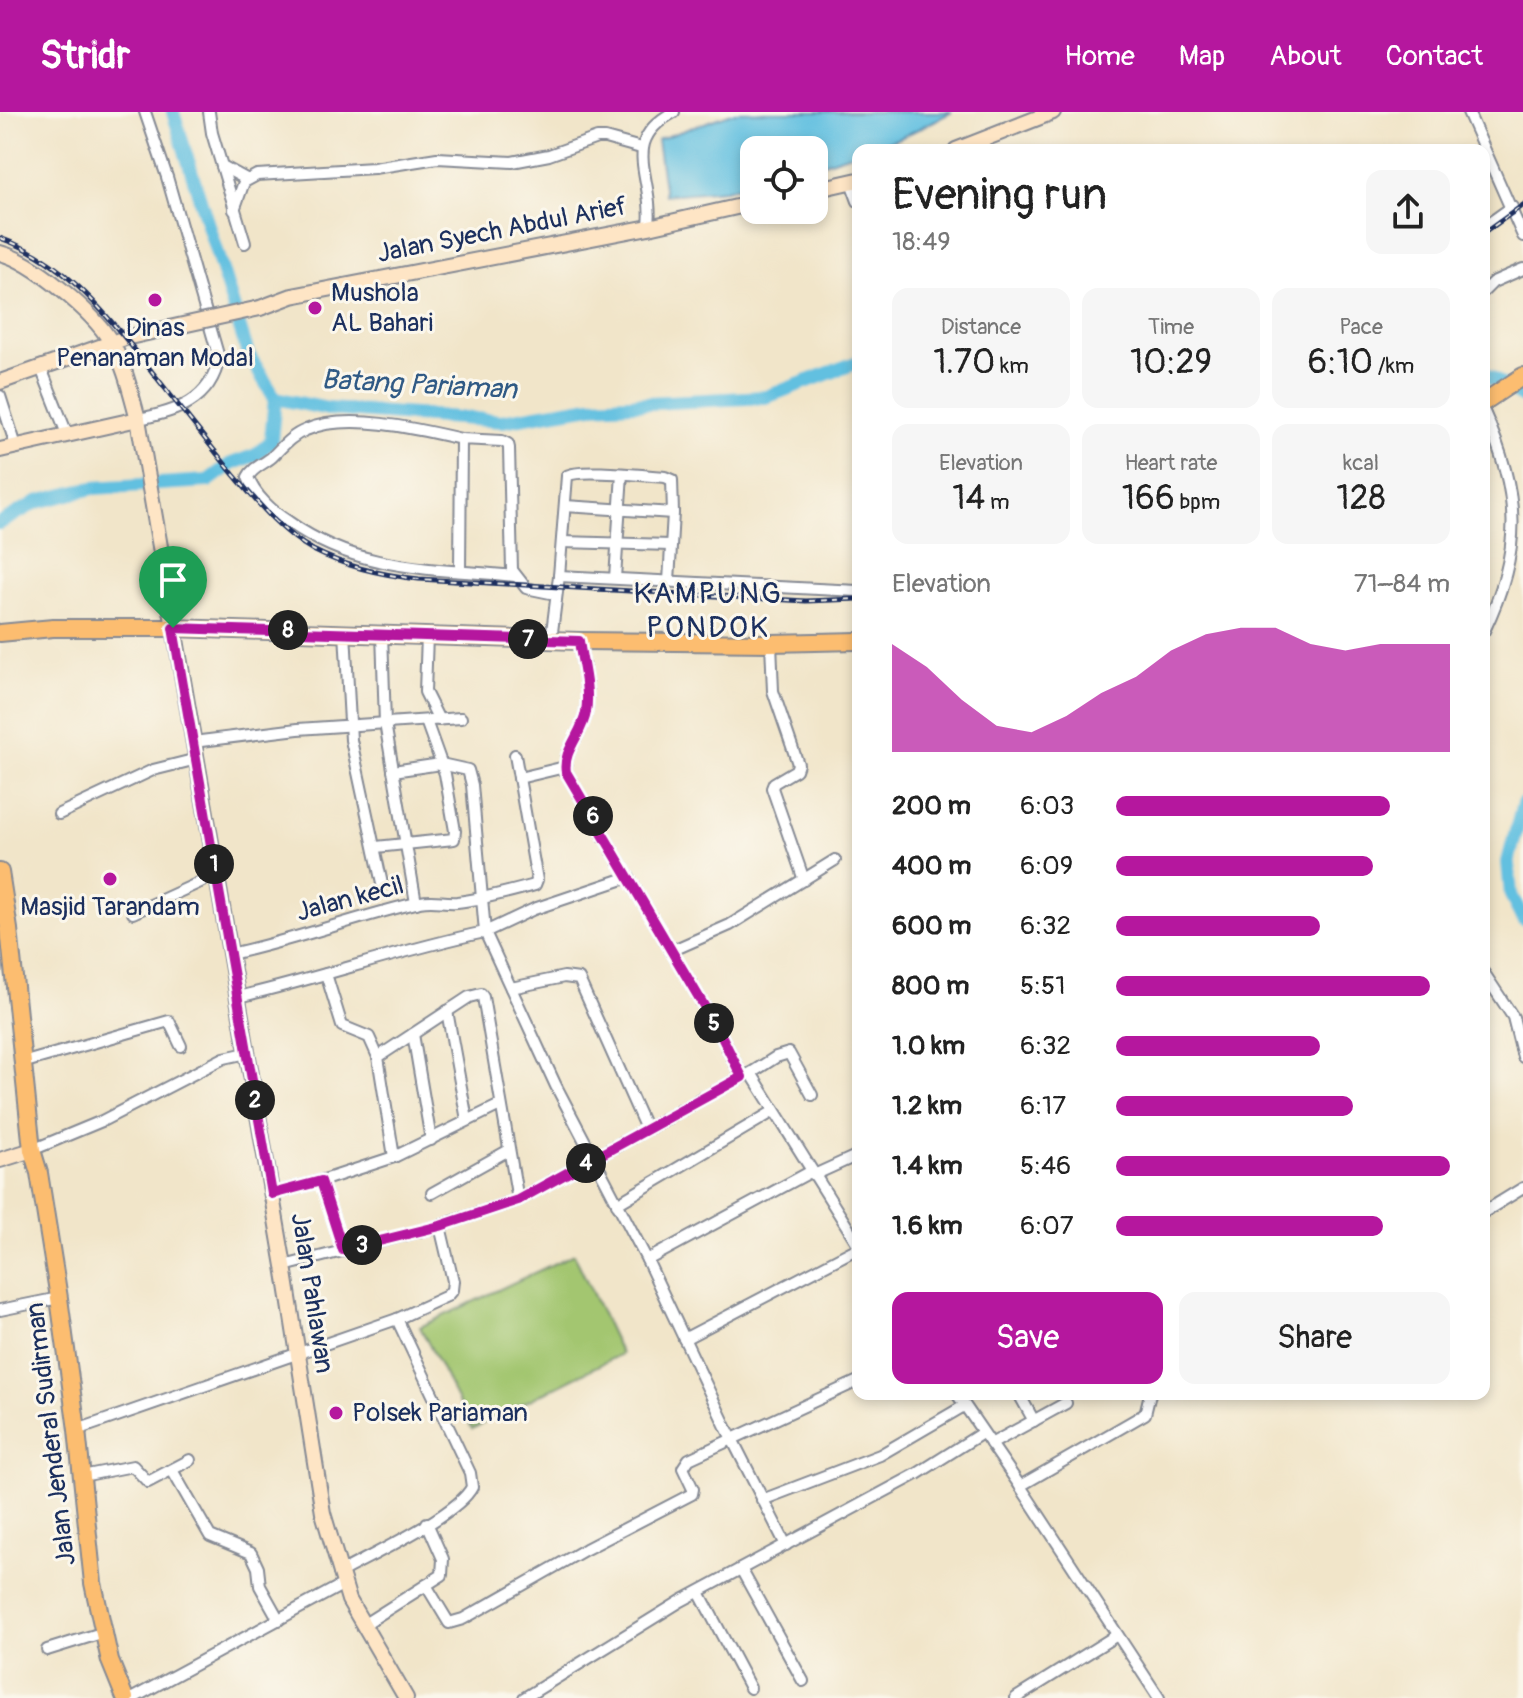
<!DOCTYPE html>
<html lang="en">
<head>
<meta charset="utf-8">
<style>
	body { margin:0; font-family:Pangolin,sans-serif; background:#f6f6f6; color:#222; height:100vh; display:flex; flex-direction:column; font-size:30px; white-space:nowrap }
	* { box-sizing:border-box; margin:0 }
	p { font-size:26px; color:#767676 }
	.icon { flex:none; width:44px; height:44px; fill:none; stroke:currentColor; stroke-width:2; stroke-linecap:round; stroke-linejoin:round }
	.map { position:relative; flex:1; overflow:hidden }
	.side { position:absolute; left:852px; top:32px; width:638px; height:1256px; display:flex; flex-direction:column; background:#fff; border-radius:16px; box-shadow:0 4px 12px #0003 }
	.side>* { flex:none }
	.fabs { position:absolute; left:740px; top:24px; display:grid; gap:16px }
	.fabs a { display:grid; place-items:center; width:88px; height:88px; border-radius:16px; background:#fff; box-shadow:0 4px 12px #0003; font-size:40px }
	.pin { position:absolute; display:grid; place-items:center; width:68px; height:68px; color:#fff; margin:-82px -34px; border-radius:50% 50% 50% 0; rotate:-45deg; box-shadow:0 0 8px #0007 }
	.pin .icon { rotate:45deg }
	.km { position:absolute; width:40px; height:40px; margin:-20px; border-radius:50%; background:#222; color:#fff; font-size:22px; line-height:40px; text-align:center }
	.round { display:grid; place-items:center; flex:none; width:84px; height:84px; border-radius:16px; background:#f6f6f6 }
	.head { display:flex; align-items:center; justify-content:space-between; height:136px; padding:0 40px }
	h1 { font-size:44px; font-weight:600; line-height:60px }
	.figures { display:grid; grid-template-columns:repeat(3,1fr); gap:12px; height:136px; padding:8px 40px }
	.figures div { display:grid; align-content:center; border-radius:16px; background:#f6f6f6; text-align:center }
	.figures b { font-size:34px; font-weight:600 }
	.figures small { font-size:22px; font-weight:400 }
	.figures p { font-size:22px }
	.chart { height:224px; padding:16px 40px }
	.chart p { display:flex; justify-content:space-between }
	.chart svg { width:100%; height:144px; margin-top:8px; fill:#b5179e; opacity:.7 }
	.cta { display:flex; gap:16px; margin-top:auto; padding:16px 40px }
	.cta a { flex:1; height:92px; border-radius:16px; background:#b5179e; color:#fff; font-size:32px; font-weight:600; line-height:92px; text-align:center }
	.cta a+a { background:#f6f6f6; color:#222 }
	ul { padding:0 40px; list-style:none; font-size:26px }
	li { display:grid; grid-template-columns:128px 96px 1fr; align-items:center; height:60px }
	li i { height:20px; border-radius:10px; background:#b5179e }
	header { display:flex; align-items:center; gap:48px; box-sizing:border-box; height:112px; padding:0 40px; background:#b5179e; color:#fff }
	header strong { font-size:38px }
	nav { display:flex; gap:44px; margin-inline-start:auto; font-size:28px }
	.map>svg:first-child { display:block }
</style>
</head>
<body>
<header>
<strong>Stridr</strong>
<nav><a>Home</a><a>Map</a><a>About</a><a>Contact</a></nav>
</header>
<div class="map">
<svg width="1523" height="1586" viewBox="0 0 1523 1586">
	<rect width="100%" height="100%" fill="#fbf7ec"/>
	<filter id="ink" filterUnits="userSpaceOnUse"><feTurbulence type="fractalNoise" baseFrequency=".0125" numOctaves="2"/><feDisplacementMap in="SourceGraphic" scale="16" xChannelSelector="R" yChannelSelector="G"/><feConvolveMatrix kernelMatrix="1 2 1 2 8 2 1 2 1" color-interpolation-filters="sRGB"/></filter>
	<filter id="wash" filterUnits="userSpaceOnUse"><feTurbulence type="fractalNoise" baseFrequency=".006" numOctaves="4" result="noise"/><feDisplacementMap in="SourceGraphic" scale="32" xChannelSelector="R" yChannelSelector="G"/><feGaussianBlur stdDeviation="1.8" result="paint"/><feColorMatrix in="noise" values="0 0 0 0 0 0 0 0 0 0 0 0 0 0 0 0 0 1.4 0 .05"/><feComposite in="paint" operator="in"/></filter>
	<g filter="url(#wash)">
		<rect width="100%" height="100%" fill="#f1e5c9"/>
		<!-- green -->
		<path fill="#a3c66f" stroke="#5f7a66" stroke-width="2" d="M 574,1142 L 621,1242 L 472,1317 L 420,1215 Z"/>
		<!-- water -->
		<path fill="#62c0e0" stroke="#3e789f" stroke-width="2" d="M 735,0 L 952,0 L 900,26 L 814,54 L 814,38 L 754,38 L 754,70 L 725,78 L 665,83 L 657,28 Z"/>
		<g fill="none" stroke-linecap="round" stroke-linejoin="round">
			<!-- river -->
			<g stroke="#62c0e0" stroke-width="14">
				<path d="M 173,0 L 248,242 L 275,286 L 328,297 L 502,309 L 591,294 L 766,285 L 858,250"/>
				<path d="M 1484,262 L 1523,285"/>
				<path d="M 0,411 L 37,390 L 93,376 L 208,369 L 231,352 L 256,343 L 271,329 L 275,286"/>
				<path d="M 1523,692 L 1508,750 L 1511,783 L 1523,807"/>
			</g>
		</g>
	</g>
	<g filter="url(#ink)">
		<g fill="none" stroke-linecap="round" stroke-linejoin="round">
			<!-- street casing -->
			<g stroke="#868a94" stroke-width="14">
				<g id="street">
					<path d="M 209,0 L 212,21 L 245,131"/>
					<path d="M 1468,0 L 1523,124"/>
					<path d="M 222,54 L 246,67"/>
					<path d="M 851,70 L 858,89"/>
					<path d="M 234,98 L 244,70 L 257,63 L 374,56 L 437,46 L 512,50 L 549,43 L 597,26 L 605,26 L 641,36"/>
					<path d="M 649,115 C 655,64 618,30 674,0"/>
					<path d="M 1484,115 L 1512,95"/>
					<path d="M 1484,179 L 1493,170 L 1523,157"/>
					<path d="M 41,256 L 67,322"/>
					<path d="M 0,284 L 16,334"/>
					<path d="M 1484,300 C 1521,381 1523,438 1484,519"/>
					<path d="M 138,307 C 176,300 211,289 219,246 L 167,65 L 145,0"/>
					<path d="M 461,327 C 418,317 347,300 306,318 C 292,323 282,335 272,345 C 264,352 253,355 248,365 C 254,383 273,400 289,410 C 359,460 433,456 515,464"/>
					<path d="M 565,394 L 673,401"/>
					<path d="M 562,430 L 671,433"/>
					<path d="M 460,459 L 461,327 L 502,329 L 508,332 L 509,336 L 512,458 L 526,476 L 555,482"/>
					<path d="M 559,464 L 567,364 C 579,356 647,364 665,365 L 672,368 L 673,401 L 669,469"/>
					<path d="M 615,466 L 622,362"/>
					<path d="M 345,520 L 351,628 L 382,772"/>
					<path d="M 382,521 L 385,611 L 416,791"/>
					<path d="M 427,523 L 425,580 L 439,608"/>
					<path d="M 551,528 L 559,464 L 858,479"/>
					<path d="M 579,529 C 582,551 590,577 586,600 C 583,621 562,639 566,660 L 720,921 L 742,965 L 751,961 L 858,1132"/>
					<path d="M 771,531 L 773,579 L 798,652 L 796,658 L 774,671 L 772,676 L 804,768"/>
					<path d="M 193,630 L 298,617 L 461,606"/>
					<path d="M 393,659 L 441,652 L 468,658 L 472,673 L 485,820 L 534,797 L 629,765"/>
					<path d="M 519,666 L 565,655"/>
					<path d="M 59,702 L 153,658 L 197,647"/>
					<path d="M 376,735 L 454,727 L 455,719 L 445,662 L 426,609"/>
					<path d="M 133,801 L 216,763"/>
					<path d="M 671,839 L 730,813 L 835,748"/>
					<path d="M 230,842 C 295,828 356,805 420,790 C 433,787 444,791 457,790 C 484,787 509,780 535,773 L 537,768 L 515,643"/>
					<path d="M 1484,861 L 1513,905 L 1523,945"/>
					<path d="M 326,862 L 342,914 L 369,925 L 378,945"/>
					<path d="M 511,876 L 564,865 L 579,867 L 646,1017"/>
					<path d="M 238,885 C 321,866 402,837 485,820 L 556,974 L 647,1148 L 727,1317 L 786,1433"/>
					<path d="M 447,899 L 467,1008"/>
					<path d="M 413,922 L 431,1028"/>
					<path d="M 22,951 L 169,909 L 181,934"/>
					<path d="M 751,961 L 776,945 L 789,941 L 812,983"/>
					<path d="M 500,993 L 394,1045 L 378,945 L 469,885 L 481,882 L 483,885 L 518,1088"/>
					<path d="M 32,1038 L 102,1009 L 224,946 L 247,941"/>
					<path d="M 814,1063 L 858,1043"/>
					<path d="M 432,1081 L 509,1038"/>
					<path d="M 272,1082 L 321,1069"/>
					<path d="M 617,1092 L 774,999"/>
					<path d="M 1484,1100 L 1523,1076"/>
					<path d="M 343,1138 L 321,1069 L 394,1045"/>
					<path d="M 647,1148 L 812,1059"/>
					<path d="M 284,1154 L 440,1114 L 518,1088 L 742,965"/>
					<path d="M 0,1198 L 59,1186"/>
					<path d="M 684,1227 L 858,1136"/>
					<path d="M 957,1282 L 1020,1374 L 1145,1302 L 1150,1282"/>
					<path d="M 1019,1282 L 1034,1309"/>
					<path d="M 77,1318 L 397,1207 L 447,1184 L 452,1178 L 453,1169 L 440,1114"/>
					<path d="M 991,1332 L 1066,1291"/>
					<path d="M 172,1358 L 210,1424 L 251,1441 L 258,1456 L 260,1474 L 279,1508"/>
					<path d="M 82,1364 L 133,1354 L 148,1370 L 190,1348"/>
					<path d="M 1020,1374 L 1159,1586"/>
					<path d="M 762,1388 L 880,1343 L 964,1294"/>
					<path d="M 741,1457 L 803,1569"/>
					<path d="M 339,1461 C 369,1444 458,1403 472,1375 L 470,1361 L 397,1207"/>
					<path d="M 426,1473 L 449,1511 L 463,1507 L 586,1437 L 692,1382 L 693,1377 L 683,1356 L 689,1347 L 858,1269"/>
					<path d="M 699,1480 L 750,1576"/>
					<path d="M 363,1513 L 442,1463 L 443,1447 L 427,1411"/>
					<path d="M 47,1538 L 95,1523"/>
					<path d="M 133,1586 L 342,1473"/>
					<path d="M 524,1586 L 681,1489 L 917,1362 L 982,1321"/>
					<path d="M 1016,1586 L 1117,1523"/>
				</g>
			</g>
			<!-- secondary casing -->
			<g stroke="#868a94" stroke-width="18">
				<g id="secondary">
					<path d="M 956,38 L 1053,0"/>
					<path d="M 814,78 L 858,68"/>
					<path d="M 0,141 C 33,149 94,201 111,230 C 125,253 131,282 138,307 L 284,1154 L 323,1401 L 349,1488 L 406,1586"/>
					<path d="M 260,196 L 292,184 L 649,115 L 754,91"/>
					<path d="M 0,270 L 125,226 L 169,216"/>
					<path d="M 0,338 L 138,307"/>
					<path d="M 0,1048 L 32,1038"/>
				</g>
			</g>
			<!-- primary casing -->
			<g stroke="#868a94" stroke-width="20">
				<g id="primary">
					<path d="M 1484,290 L 1523,264"/>
					<path d="M 0,521 L 53,516 L 173,516 L 579,529 L 771,531 L 858,529"/>
					<path d="M 0,760 L 9,817 L 32,1038 L 39,1061 L 59,1186 L 77,1318 L 93,1471 L 110,1549 L 125,1586"/>
				</g>
			</g>
			<!-- street -->
			<use href="#street" stroke="#fff" stroke-width="10"/>
			<!-- secondary -->
			<use href="#secondary" stroke="#fee5c5" stroke-width="14"/>
			<!-- primary -->
			<use href="#primary" stroke="#fcbd6f" stroke-width="16"/>
			<!-- rail casing -->
			<g stroke="#1b2f5e" stroke-width="5">
				<g id="rail">
					<path d="M 1484,121 L 1523,93"/>
					<path d="M 0,126 C 65,148 105,201 146,252 C 175,289 204,326 234,363 C 257,390 281,420 313,438 C 346,455 382,463 419,467 L 806,489 L 858,487"/>
				</g>
			</g>
			<!-- rail -->
			<use href="#rail" stroke="#fbf7ec" stroke-width="2" stroke-dasharray="6" stroke-linecap="butt"/>
			<!-- secondary-bridge casing -->
			<g stroke="#868a94" stroke-width="18" stroke-linecap="butt">
				<path id="secondary-bridge" d="M 169,216 L 260,196"/>
			</g>
			<!-- secondary-bridge -->
			<use href="#secondary-bridge" stroke="#fee5c5" stroke-width="14"/>
		</g>
	</g>
	<g fill="none" stroke-linecap="round" stroke-linejoin="round" filter="url(#ink)">
		<!-- route casing -->
		<g stroke="#fff" stroke-width="16">
			<path id="route" d="M 173,516 L 579,529 C 582,551 590,577 586,600 C 583,621 562,639 566,660 L 720,921 L 742,965 L 518,1088 L 440,1114 L 343,1138 L 321,1069 L 272,1082 Z"/>
		</g>
		<!-- route -->
		<use href="#route" stroke="#b5179e" stroke-width="10"/>
	</g>
	<!-- markers -->
	<g fill="#b5179e" stroke="#fbf7ec" stroke-width="3">
		<circle cx="155" cy="188" r="8"/>
		<circle cx="315" cy="196" r="8"/>
		<circle cx="110" cy="767" r="8"/>
		<circle cx="336" cy="1301" r="8"/>
	</g>
	<g text-anchor="middle" dominant-baseline="central" stroke-width="6" stroke-linejoin="round" paint-order="stroke">
		<!-- street labels -->
		<g font-size="26" fill="#1b2f5e" stroke="#fbf7ec">
			<text transform="translate(502 118) rotate(-11)">Jalan Syech Abdul Arief</text>
			<text transform="translate(350 787) rotate(-15)">Jalan kecil</text>
			<text transform="translate(312 1181) rotate(81)">Jalan Pahlawan</text>
			<text transform="translate(51 1322) rotate(-97)">Jalan Jenderal Sudirman</text>
		</g>
		<!-- poi labels -->
		<g font-size="26" fill="#1b2f5e" stroke="#fbf7ec" text-anchor="start">
			<text x="331" y="181">Mushola<tspan x="331" dy="30">AL Bahari</tspan></text>
			<text x="155" y="216" text-anchor="middle">Dinas<tspan x="155" dy="30">Penanaman Modal</tspan></text>
			<text x="110" y="795" text-anchor="middle">Masjid Tarandam</text>
			<text x="352" y="1301">Polsek Pariaman</text>
		</g>
		<!-- water labels -->
		<g font-size="28" font-style="italic" fill="#305a85" stroke="#fbf7ec">
			<text transform="translate(419 273) rotate(3)">Batang Pariaman</text>
		</g>
		<!-- quarter labels -->
		<g font-size="30" letter-spacing="2" fill="#1b2f5e" stroke="#fbf7ec">
			<text x="708" y="481">KAMPUNG<tspan x="708" dy="34">PONDOK</tspan></text>
		</g>
	</g>
</svg>
<div class="fabs">
<a><svg class="icon" aria-label="locate" viewBox="0 0 24 24"><circle cx="12" cy="12" r="6"/><path d="M12 2v4M12 18v4M2 12h4M18 12h4"/></svg></a>
</div>
<div class="pin" style="left:173px;top:516px;background:#1e9e55"><svg class="icon" aria-label="arrive" viewBox="0 0 24 24"><path d="M6 21V4h12l-3 4 3 4H6"/></svg></div>
<b class="km" style="left:214px;top:752px">1</b>
<b class="km" style="left:255px;top:988px">2</b>
<b class="km" style="left:362px;top:1133px">3</b>
<b class="km" style="left:586px;top:1051px">4</b>
<b class="km" style="left:714px;top:911px">5</b>
<b class="km" style="left:593px;top:704px">6</b>
<b class="km" style="left:528px;top:527px">7</b>
<b class="km" style="left:288px;top:518px">8</b>
<section class="side">
<div class="head"><div><h1>Evening run</h1><p>18:49</p></div><a class="round"><svg class="icon" aria-label="share" viewBox="0 0 24 24"><path d="M12 15V3M7 8l5-5 5 5M5 13v7h14v-7"/></svg></a></div>
<div class="figures">
<div><p>Distance</p><b>1.70<small> km</small></b></div>
<div><p>Time</p><b>10:29</b></div>
<div><p>Pace</p><b>6:10<small> /km</small></b></div>
</div>
<div class="figures">
<div><p>Elevation</p><b>14<small> m</small></b></div>
<div><p>Heart rate</p><b>166<small> bpm</small></b></div>
<div><p>kcal</p><b>128</b></div>
</div>
<div class="chart"><p><span>Elevation</span>71–84 m</p>
<svg viewBox="0 0 160 44" preserveAspectRatio="none"><path d="M0 44V11L10 18L20 28L30 36L40 38L50 33L60 26L70 21L80 13L90 8L100 6L110 6L120 11L130 13L140 11L150 11L160 11V44z"/></svg>
</div>
<ul>
<li><b>200 m</b>6:03<i style="width:82%"></i></li>
<li><b>400 m</b>6:09<i style="width:77%"></i></li>
<li><b>600 m</b>6:32<i style="width:61%"></i></li>
<li><b>800 m</b>5:51<i style="width:94%"></i></li>
<li><b>1.0 km</b>6:32<i style="width:61%"></i></li>
<li><b>1.2 km</b>6:17<i style="width:71%"></i></li>
<li><b>1.4 km</b>5:46<i style="width:100%"></i></li>
<li><b>1.6 km</b>6:07<i style="width:80%"></i></li>
</ul>
<div class="cta"><a>Save</a><a>Share</a></div>
</section>
</div>
</body>
</html>
